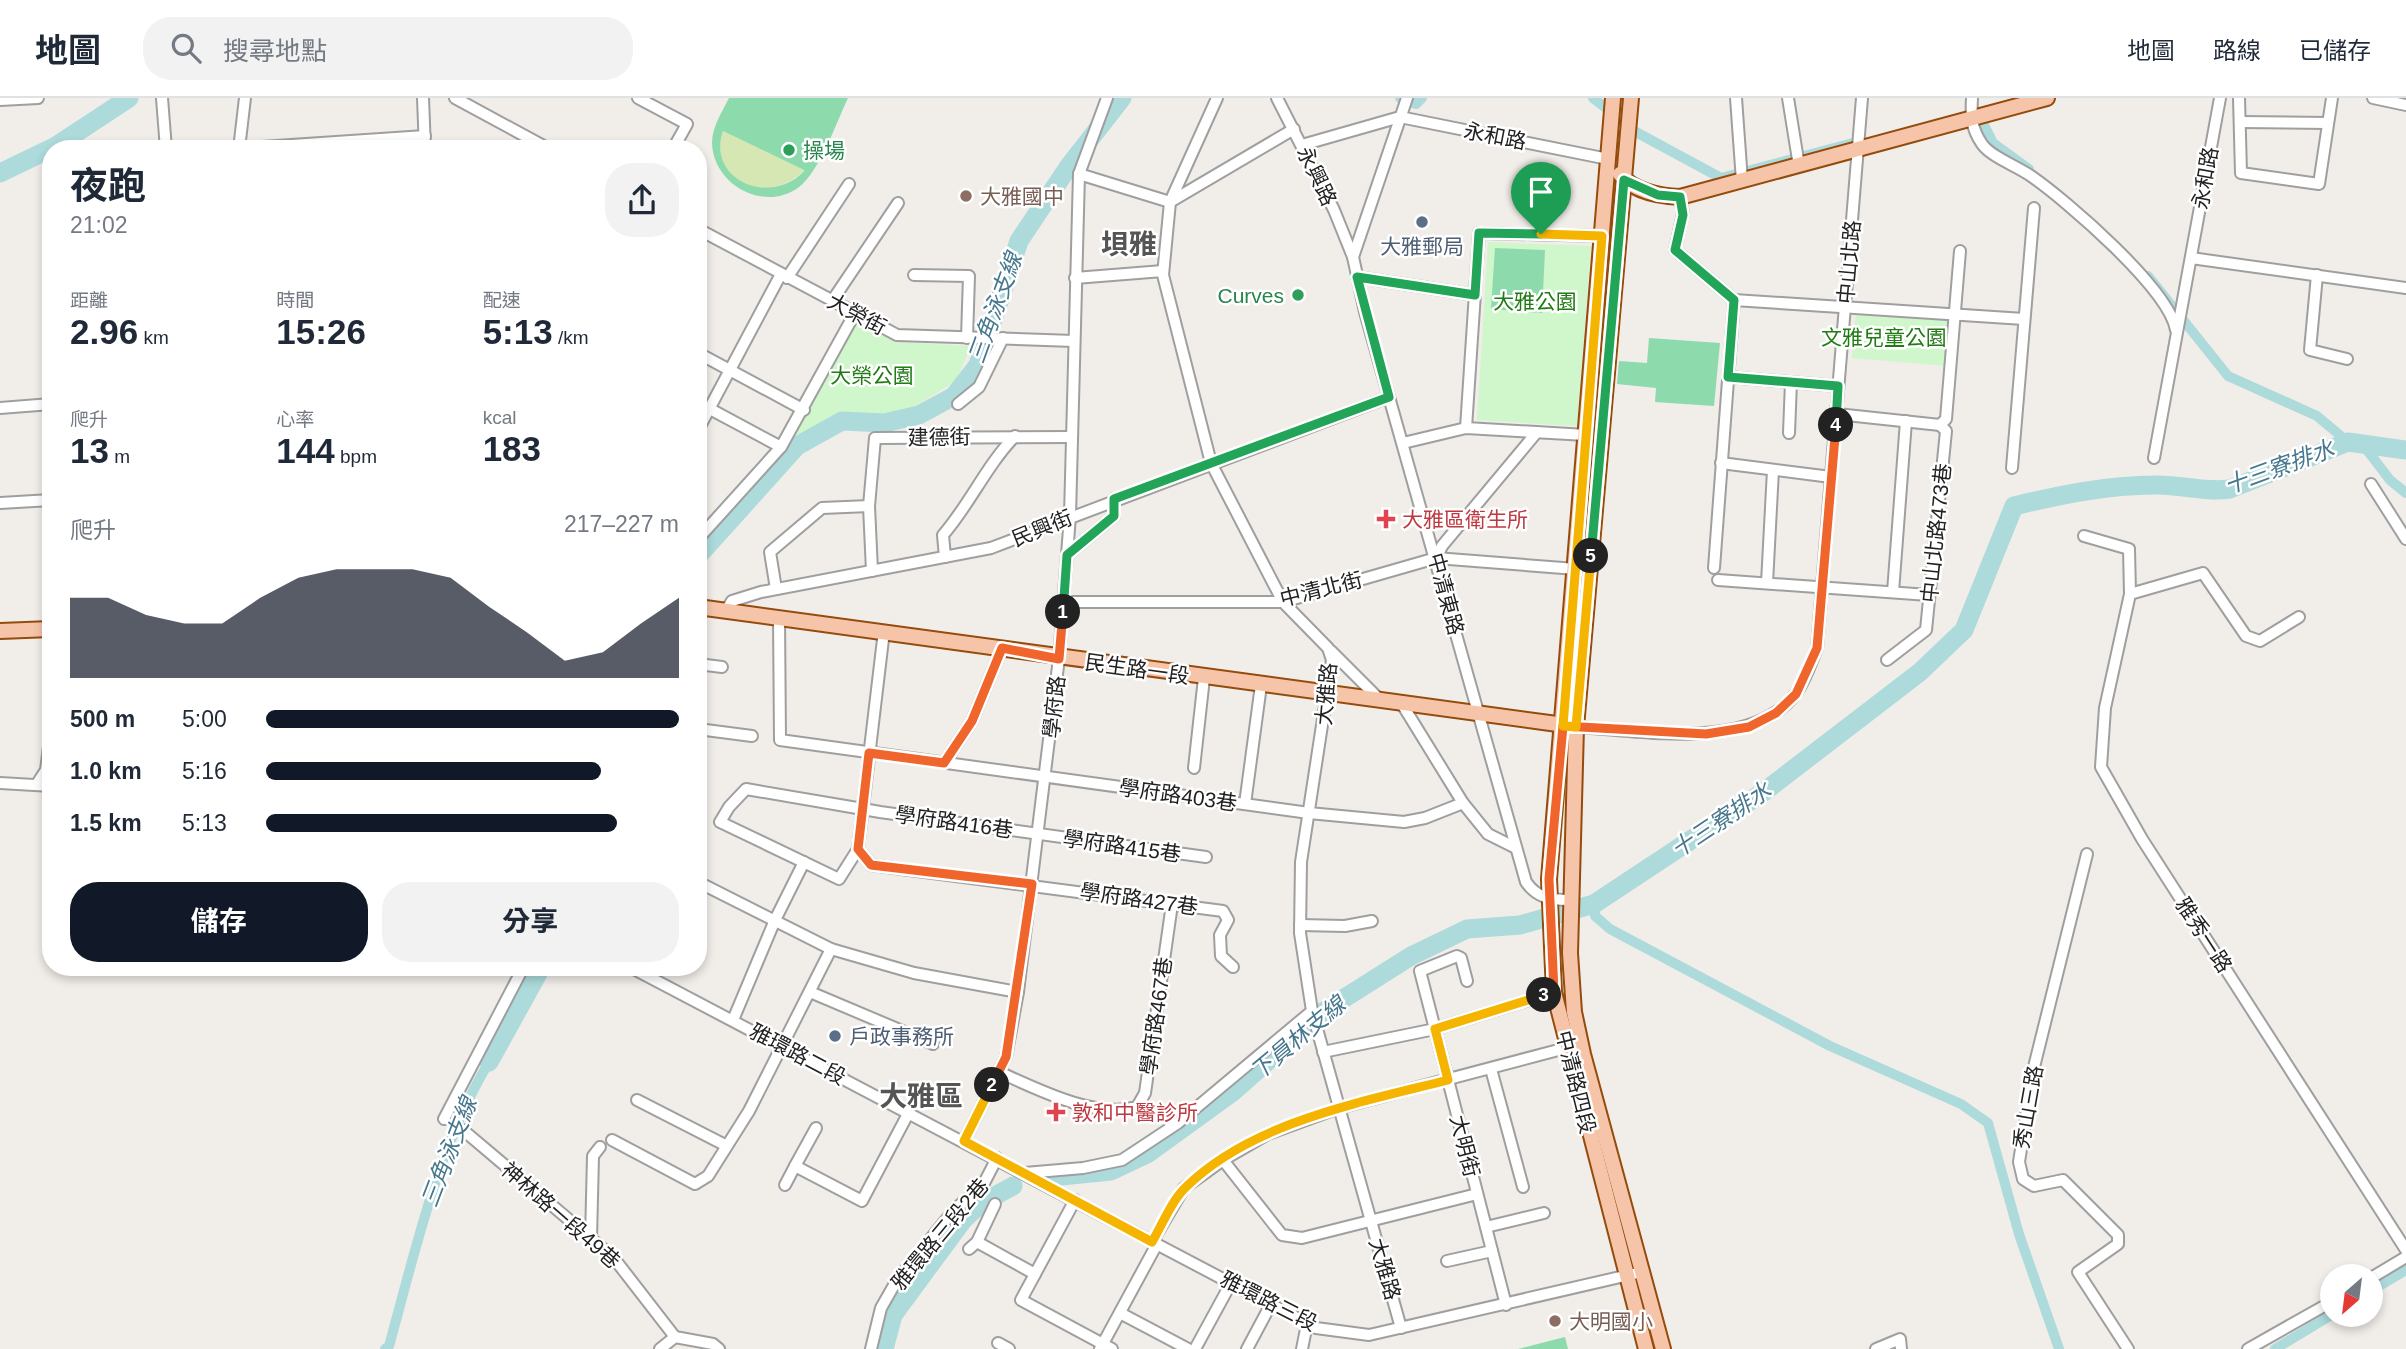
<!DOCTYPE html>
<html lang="zh-TW">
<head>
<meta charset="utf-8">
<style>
	body { margin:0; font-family:Helvetica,"Noto Sans TC",sans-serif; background:#f2f2f3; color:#1f2937; height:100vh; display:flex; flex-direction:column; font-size:26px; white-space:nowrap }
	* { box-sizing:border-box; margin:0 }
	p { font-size:23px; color:#747a83 }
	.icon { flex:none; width:38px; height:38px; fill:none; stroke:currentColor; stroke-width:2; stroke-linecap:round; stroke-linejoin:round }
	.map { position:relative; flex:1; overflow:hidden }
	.sheet { position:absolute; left:42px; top:42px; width:665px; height:836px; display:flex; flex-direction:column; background:#fff; border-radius:28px; box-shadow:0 4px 10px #0003 }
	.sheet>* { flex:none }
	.needle { width:46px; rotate:208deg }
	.buttons { position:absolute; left:2320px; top:1166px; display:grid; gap:14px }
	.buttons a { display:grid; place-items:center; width:63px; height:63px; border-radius:50%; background:#fff; box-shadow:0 4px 10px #0003; font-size:35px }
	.pin { position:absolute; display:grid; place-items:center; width:60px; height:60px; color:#fff; margin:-72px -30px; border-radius:50% 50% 50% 0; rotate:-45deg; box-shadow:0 0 7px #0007 }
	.pin .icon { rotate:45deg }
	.km { position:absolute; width:35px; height:35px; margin:-18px; border-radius:50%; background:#222; color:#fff; font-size:19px; line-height:35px; text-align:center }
	.round { display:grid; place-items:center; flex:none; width:74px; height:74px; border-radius:28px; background:#f2f2f3 }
	.overview { display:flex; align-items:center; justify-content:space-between; height:119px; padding:0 28px }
	h1 { font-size:38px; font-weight:700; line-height:52px }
	.metrics { display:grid; grid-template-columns:repeat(3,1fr); gap:10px; height:119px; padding:7px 28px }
	.metrics div { display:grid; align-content:center }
	.metrics b { font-size:35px; font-weight:700 }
	.metrics small { font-size:19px; font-weight:400 }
	.metrics p { font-size:19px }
	.chart { height:196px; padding:14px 28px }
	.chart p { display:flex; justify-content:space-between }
	.chart svg { width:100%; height:126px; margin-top:7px; fill:#111827; opacity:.7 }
	.button { display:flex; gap:14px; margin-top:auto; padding:14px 28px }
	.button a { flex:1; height:80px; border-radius:28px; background:#111827; color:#fff; font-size:28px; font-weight:700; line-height:80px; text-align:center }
	.button a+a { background:#f2f2f3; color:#1f2937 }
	ul { padding:0 28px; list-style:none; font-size:23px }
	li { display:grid; grid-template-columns:112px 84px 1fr; align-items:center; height:52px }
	li i { height:18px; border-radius:9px; background:#111827 }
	header { display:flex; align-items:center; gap:42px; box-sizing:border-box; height:98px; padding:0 35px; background:#fff; border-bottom:2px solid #e0e1e3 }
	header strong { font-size:33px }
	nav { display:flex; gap:38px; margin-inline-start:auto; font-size:24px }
	.search { width:490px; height:63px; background:#f2f2f3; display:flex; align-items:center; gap:18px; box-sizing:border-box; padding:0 24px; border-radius:28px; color:#747a83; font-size:26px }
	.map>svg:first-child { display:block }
</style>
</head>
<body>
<header>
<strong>地圖</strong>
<div class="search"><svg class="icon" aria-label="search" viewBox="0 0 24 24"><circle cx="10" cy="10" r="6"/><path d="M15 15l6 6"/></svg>搜尋地點</div>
<nav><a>地圖</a><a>路線</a><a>已儲存</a></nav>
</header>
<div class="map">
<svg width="2406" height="1251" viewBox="0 0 2406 1251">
	<rect width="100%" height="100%" fill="#f1ede9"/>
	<!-- grass -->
	<path fill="#d7e7b3" d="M 723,33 L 804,72 C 771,109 706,83 723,33 Z"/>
	<!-- park -->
	<g fill="#d0f6cb">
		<path d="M 1488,144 L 1591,148 L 1577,328 L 1477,322 Z"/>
		<path d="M 1856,212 L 1950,220 L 1946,268 L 1852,260 Z"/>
		<path d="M 859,224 L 895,244 L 971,248 L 956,283 L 910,311 L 881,317 L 845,315 L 830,318 L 782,350 L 851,227 Z"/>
	</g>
	<!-- pitch -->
	<g fill="#8ddaad" fill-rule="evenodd">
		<path d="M 729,0 L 848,0 C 836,25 820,73 799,89 C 765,115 713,87 712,45 C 712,29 722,14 729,0 ZM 723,33 L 804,72 L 804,73 C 771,109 706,82 723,33 Z"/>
		<path d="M 1495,150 L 1545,152 L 1542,215 L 1491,211 Z"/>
		<path d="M 1649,240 L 1720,245 L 1714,308 L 1655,304 L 1656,290 L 1617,286 L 1619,263 L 1647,265 Z"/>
		<path d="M 1565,1239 L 1568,1251 L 1518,1251 Z"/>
	</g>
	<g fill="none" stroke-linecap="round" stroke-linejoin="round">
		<!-- canal -->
		<g stroke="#addadb" stroke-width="10">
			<path d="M 1400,0 L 1416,6 L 1422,0"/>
			<path d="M 1593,0 L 1624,24"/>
			<path d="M 1977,13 L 1993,45 L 2029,71"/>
			<path d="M 1634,33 L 1721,80 L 1853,45"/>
			<path d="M 2148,178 L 2228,278 L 2317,318 L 2348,344"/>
			<path d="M 2360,343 L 2390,382 L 2406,395"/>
			<path d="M 1594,806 L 1595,818 L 1610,831 L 1830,948 L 1961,1006 L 1988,1025 L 2019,1136 L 2059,1251"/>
			<path d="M 2371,1193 L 2406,1172"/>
			<path d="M 385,1251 L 389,1248 C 416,1151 437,1051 489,964"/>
			<path d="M 2275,1251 L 2333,1216"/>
		</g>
		<!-- river -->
		<g stroke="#addadb" stroke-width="19">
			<path d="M 0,75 L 56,48 L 129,0"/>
			<path d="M 698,458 L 797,348 L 842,323 L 884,325 L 919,317 L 954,298 L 978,267 L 1019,143 L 1069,68 L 1122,0"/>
			<path d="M 489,964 L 541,870"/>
			<path d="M 1051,1079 L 1111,1073 L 1147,1056 L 1234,993 L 1324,913 L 1411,858 L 1467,831 L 1520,827 L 1594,806 L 1765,693 L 1920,574 L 1964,532 L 2014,408 C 2060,397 2108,387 2154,387 C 2181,386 2204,395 2230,391 L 2348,344 L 2406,352"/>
			<path d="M 884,1251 L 893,1217 L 963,1122 L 980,1106 L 1013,1088"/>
		</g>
		<!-- minor casing -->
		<g stroke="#9f9f9f" stroke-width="14">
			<g id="minor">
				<path d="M 162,0 L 166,51"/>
				<path d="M 423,0 L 425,51"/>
				<path d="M 455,0 L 549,51"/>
				<path d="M 638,0 L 687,26 L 673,51"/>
				<path d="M 1217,0 L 1170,104 L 1163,177 L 1211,365 L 1283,504 L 1328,550 L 1332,562 L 1301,764 L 1300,835 L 1312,913 L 1401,1230"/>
				<path d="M 1277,0 L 1334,112 L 1353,159 L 1365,214 L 1526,784 C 1537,800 1551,802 1569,802"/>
				<path d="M 1736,0 L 1742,83"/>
				<path d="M 1788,0 L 1799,68"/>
				<path d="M 1972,0 C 1971,18 1971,30 1982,46 C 1991,59 2017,68 2031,78 C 2067,103 2169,191 2176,232"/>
				<path d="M 2239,0 L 2241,75 L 2319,86 L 2332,0"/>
				<path d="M 2373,0 L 2406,7"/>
				<path d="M 0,2 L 38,0"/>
				<path d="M 2240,24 L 2328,25"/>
				<path d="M 1302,47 L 1400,19 L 1608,61"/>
				<path d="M 233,51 L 425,38"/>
				<path d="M 239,51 L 245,0"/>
				<path d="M 1079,76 L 1170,104 L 1294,31"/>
				<path d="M 1680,99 L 1683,116 L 1675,152 L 1734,202"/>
				<path d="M 698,131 L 897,237 L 1074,243"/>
				<path d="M 1353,159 L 1407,0"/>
				<path d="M 2191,160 L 2406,190"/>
				<path d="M 914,177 L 969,178 L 967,240"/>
				<path d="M 2317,177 L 2310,252 L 2347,261"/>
				<path d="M 1357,179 L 1475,197"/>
				<path d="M 787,180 L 849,86"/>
				<path d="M 1075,180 L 1163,173"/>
				<path d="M 1734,202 L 2024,221"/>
				<path d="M 832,203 L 898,105"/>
				<path d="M 698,255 L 804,312"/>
				<path d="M 1728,279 L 1838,288"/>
				<path d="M 958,306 L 979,289 L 1003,240"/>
				<path d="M 0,310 L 51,306"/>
				<path d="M 710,311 L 781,349"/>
				<path d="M 1837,316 L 1940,327"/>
				<path d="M 1940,327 L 1946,321 L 1960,153"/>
				<path d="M 1466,330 L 1479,135 L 1602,138"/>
				<path d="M 698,332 L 781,176"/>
				<path d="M 1789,335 L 1791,284"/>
				<path d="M 1403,345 L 1466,330 L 1586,337"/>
				<path d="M 2154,360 L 2220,0"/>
				<path d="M 1721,365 L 1831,379"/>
				<path d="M 2012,370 L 2034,110"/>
				<path d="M 2371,386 L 2406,441"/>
				<path d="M 0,405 L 51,402"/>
				<path d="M 2084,438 L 2129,451 L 2130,496 L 2105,610 L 2101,669 L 2142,741 L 2406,1152"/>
				<path d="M 698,441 L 781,349 L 855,215"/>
				<path d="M 1067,457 L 1114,418 L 1114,401"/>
				<path d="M 945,459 L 943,437 C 970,406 986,368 1015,338"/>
				<path d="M 1436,460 L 1442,448 L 1537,334"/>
				<path d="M 1714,470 L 1734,202"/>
				<path d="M 872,473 L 869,408 L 875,340 L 1071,339"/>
				<path d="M 1718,482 L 1929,497"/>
				<path d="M 1767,485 L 1773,372"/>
				<path d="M 776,491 L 770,454 L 822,410 L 869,408"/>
				<path d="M 1893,494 L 1906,323"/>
				<path d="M 2130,496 L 2203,475 L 2246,538 L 2260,543 L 2299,519"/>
				<path d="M 1063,504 L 1283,504 L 1436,460 L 1576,471"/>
				<path d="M 727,511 L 732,503 L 761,494 L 991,450 L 1389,299"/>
				<path d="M 779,519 L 780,642 L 1309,715 L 1404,724 L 1425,720 L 1463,705"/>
				<path d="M 884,533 L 858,751 L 839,781 L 720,724 L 729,709 L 746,691 L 863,711 L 880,714 L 1206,759"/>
				<path d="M 1331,553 L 1381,603"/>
				<path d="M 1887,562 L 1926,532 L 1946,333 L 1940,327"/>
				<path d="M 698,566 L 722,569"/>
				<path d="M 1402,606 L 1463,705 L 1488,736 L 1516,750"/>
				<path d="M 1576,629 C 1642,632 1753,655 1797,594 C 1806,581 1811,565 1817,550 L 1862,0"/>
				<path d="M 698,631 L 752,638"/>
				<path d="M 944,665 L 972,623 L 1002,550"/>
				<path d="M 1194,670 L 1204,580"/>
				<path d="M 0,685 L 51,688"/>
				<path d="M 37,686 L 46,672 L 51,633"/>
				<path d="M 1245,706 L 1261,587"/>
				<path d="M 858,751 L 871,767 L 1223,813 L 1228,822 L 1220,837 L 1221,858 L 1233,869"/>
				<path d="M 2087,756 L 2033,973 L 2019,1064 L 2023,1081 L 2034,1088 L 2063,1082 L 2118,1137 L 2118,1146 L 2078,1174 L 2128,1251"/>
				<path d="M 698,784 L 831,851 L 914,875 L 1018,894"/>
				<path d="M 1300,827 L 1345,828 L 1372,823"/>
				<path d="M 632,870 L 1316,1230 L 1369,1237 L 1642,1174"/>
				<path d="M 1467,883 L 1461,860 L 1457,858 L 1420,873 L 1506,1207"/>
				<path d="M 810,894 L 933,946"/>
				<path d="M 733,922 L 775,822 L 804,764"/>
				<path d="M 1323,954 L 1435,931 L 1554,894"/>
				<path d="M 1491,971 L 1523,1089"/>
				<path d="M 999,974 C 1037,991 1095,1021 1137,1009 L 1145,995 L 1172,806"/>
				<path d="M 637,1002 L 725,1047"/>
				<path d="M 444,1021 L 523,870"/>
				<path d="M 816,1030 L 795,1068 L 862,1103 L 909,1014"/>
				<path d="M 463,1032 L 613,1159 L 675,1239 L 713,1246 L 719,1251"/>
				<path d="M 612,1042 L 695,1086 L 708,1078 L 749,1013 L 831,851"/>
				<path d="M 964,1043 L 1006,959 L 1018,894 L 1059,560 L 1070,418 L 1079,76 L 1107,0"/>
				<path d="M 1223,1062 L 1282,1137 L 1302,1140 L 1477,1096"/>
				<path d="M 1025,1075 L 1083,1070 L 1122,1062 L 1178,1025 L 1312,913"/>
				<path d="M 785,1087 L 795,1068"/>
				<path d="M 1075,1102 L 1021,1202 L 1112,1251"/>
				<path d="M 1486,1129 L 1544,1115"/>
				<path d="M 591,1141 L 593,1058 L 600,1049"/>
				<path d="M 977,1144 L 1035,1176"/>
				<path d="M 1152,1144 L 1184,1090 L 1223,1062 L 1268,1036 L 1339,1010 L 1566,950"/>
				<path d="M 969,1151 L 977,1144 L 995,1106"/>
				<path d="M 1447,1163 L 1492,1153"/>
				<path d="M 2371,1180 L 2406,1159"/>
				<path d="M 1120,1215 L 1188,1251"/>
				<path d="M 998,1245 L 1009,1251"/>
				<path d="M 660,1251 L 675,1239"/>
				<path d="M 871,1251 L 881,1210 L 897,1182 L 955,1111 L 982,1089 L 997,1060"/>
				<path d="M 1100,1251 L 1157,1146"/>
				<path d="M 1195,1251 L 1231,1185"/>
				<path d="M 1247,1251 L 1271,1206"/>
				<path d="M 1302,1251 L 1307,1226"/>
				<path d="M 1876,1251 L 1900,1241 L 1901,1251"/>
				<path d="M 2248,1251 L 2333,1203"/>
			</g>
		</g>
		<!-- major casing -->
		<g stroke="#944b0b" stroke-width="18">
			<g id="major">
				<path d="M 1613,0 L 1549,781 L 1554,894 L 1646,1251"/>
				<path d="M 1631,0 L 1576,629 L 1570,855 L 1574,914 L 1583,956 L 1663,1251"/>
				<path d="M 1620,76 C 1632,93 1660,98 1680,99 L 2047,0"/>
				<path d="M 698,509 L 1572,628"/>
				<path d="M 0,533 L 51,531"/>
			</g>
		</g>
		<!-- minor -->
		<use href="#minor" stroke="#fff" stroke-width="10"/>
		<!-- major -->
		<use href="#major" stroke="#f6c5a9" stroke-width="14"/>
	</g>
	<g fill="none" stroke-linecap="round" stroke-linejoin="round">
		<!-- split-1 casing -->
		<g stroke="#fff" stroke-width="14">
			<path id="split-1" d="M 1063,514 L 1067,457 L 1114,418 L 1114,401 L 1389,299 L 1357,179 L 1475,197 L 1479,135 L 1541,136"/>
		</g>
		<!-- split-2 casing -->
		<g stroke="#fff" stroke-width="14">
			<path id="split-2" d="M 992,987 L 1006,959 L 1032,786 L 871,767 L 858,751 L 869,655 L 944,665 L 972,623 L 1002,550 L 1059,561 L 1063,514"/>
		</g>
		<!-- split-3 casing -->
		<g stroke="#fff" stroke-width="14">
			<path id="split-3" d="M 992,987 L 964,1043 L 1152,1144 C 1162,1127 1172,1102 1186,1089 C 1252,1024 1362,1004 1448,982 L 1435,931 L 1544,897"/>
		</g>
		<!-- split-4 casing -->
		<g stroke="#fff" stroke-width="14">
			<path id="split-4" d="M 1544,897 L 1554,894 L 1549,781 L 1563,628 L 1706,636 L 1749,629 L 1776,615 L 1796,596 L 1817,550 L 1836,327"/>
		</g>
		<!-- split-5 casing -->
		<g stroke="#fff" stroke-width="14">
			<path id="split-5" d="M 1591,458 L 1624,82 L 1658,97 L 1680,99 L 1683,117 L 1675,152 L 1734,202 L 1728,279 L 1838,288 L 1836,327"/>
		</g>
		<!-- split-6 casing -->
		<g stroke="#fff" stroke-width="14">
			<path id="split-6" d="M 1541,136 L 1602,138 L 1563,628 L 1576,629 L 1591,458"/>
		</g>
		<!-- split-1 -->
		<use href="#split-1" stroke="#22a559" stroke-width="9"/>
		<!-- split-2 -->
		<use href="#split-2" stroke="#f0652b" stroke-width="9"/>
		<!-- split-3 -->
		<use href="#split-3" stroke="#f5b400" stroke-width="9"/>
		<!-- split-4 -->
		<use href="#split-4" stroke="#f0652b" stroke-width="9"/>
		<!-- split-5 -->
		<use href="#split-5" stroke="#22a559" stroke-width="9"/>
		<!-- split-6 -->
		<use href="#split-6" stroke="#f5b400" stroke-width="9"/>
	</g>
	<!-- markers -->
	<g fill="#2e9e5b" stroke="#fff" stroke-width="2.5">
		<circle cx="789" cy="52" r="7"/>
		<circle cx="1298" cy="197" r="7"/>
	</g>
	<g fill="#8d6e63" stroke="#fff" stroke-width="2.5">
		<circle cx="966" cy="98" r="7"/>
		<circle cx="1555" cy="1223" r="7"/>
	</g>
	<g fill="#5c6f8a" stroke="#fff" stroke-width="2.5">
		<circle cx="1422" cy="124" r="7"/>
		<circle cx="835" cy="938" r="7"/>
	</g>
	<g fill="#e0444e" stroke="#fff" stroke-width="2.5">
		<path d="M1382.5 410.5h7v7h7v7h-7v7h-7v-7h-7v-7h7z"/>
		<path d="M1052.5 1003.5h7v7h7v7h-7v7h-7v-7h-7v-7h7z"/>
	</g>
	<g text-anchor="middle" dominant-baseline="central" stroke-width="5" stroke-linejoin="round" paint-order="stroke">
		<!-- street labels -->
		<g font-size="21" fill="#222" stroke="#fff">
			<text transform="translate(1495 38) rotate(11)">永和路</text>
			<text transform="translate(1317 78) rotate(64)">永興路</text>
			<text transform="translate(2205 80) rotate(-80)">永和路</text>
			<text transform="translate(1849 164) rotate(-85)">中山北路</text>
			<text transform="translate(857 216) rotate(28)">大榮街</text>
			<text transform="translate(939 339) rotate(-1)">建德街</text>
			<text transform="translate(1042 430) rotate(-22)">民興街</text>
			<text transform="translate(1936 435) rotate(-84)">中山北路473巷</text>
			<text transform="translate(1321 491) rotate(-14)">中清北街</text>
			<text transform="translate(1446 496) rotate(75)">中清東路</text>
			<text transform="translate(1137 571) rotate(8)">民生路一段</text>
			<text transform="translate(1326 596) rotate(-85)">大雅路</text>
			<text transform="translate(1054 609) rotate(-84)">學府路</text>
			<text transform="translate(1178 697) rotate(8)">學府路403巷</text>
			<text transform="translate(954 724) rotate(8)">學府路416巷</text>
			<text transform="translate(1122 748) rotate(8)">學府路415巷</text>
			<text transform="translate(1139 801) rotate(8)">學府路427巷</text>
			<text transform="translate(2204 837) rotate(57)">雅秀一路</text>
			<text transform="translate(1156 918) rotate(-82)">學府路467巷</text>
			<text transform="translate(798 956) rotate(28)">雅環路二段</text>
			<text transform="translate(1576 984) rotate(76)">中清路四段</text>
			<text transform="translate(2028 1009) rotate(-80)">秀山三路</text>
			<text transform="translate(1465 1048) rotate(76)">大明街</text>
			<text transform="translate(561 1117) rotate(41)">神林路一段49巷</text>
			<text transform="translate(940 1136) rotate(-50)">雅環路三段2巷</text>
			<text transform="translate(1385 1171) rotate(74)">大雅路</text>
			<text transform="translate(1269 1203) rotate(27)">雅環路三段</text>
		</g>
		<!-- leisure labels -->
		<g font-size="21" fill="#27864d" stroke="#fff" text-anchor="start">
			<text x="803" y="52">操場</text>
			<text x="1284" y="197" text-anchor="end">Curves</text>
		</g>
		<!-- education labels -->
		<g font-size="21" fill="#785e54" stroke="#fff" text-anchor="start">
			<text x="980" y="98">大雅國中</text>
			<text x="1569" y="1223">大明國小</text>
		</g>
		<!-- service labels -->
		<g font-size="21" fill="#4e5e75" stroke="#fff">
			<text x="1422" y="148">大雅郵局</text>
			<text x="849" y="938" text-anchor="start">戶政事務所</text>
		</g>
		<!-- park labels -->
		<g font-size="21" fill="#207b14" stroke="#fff">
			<text x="1535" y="203">大雅公園</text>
			<text x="1884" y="239">文雅兒童公園</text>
			<text x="872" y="277">大榮公園</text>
		</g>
		<!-- health labels -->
		<g font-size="21" fill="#be3a42" stroke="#fff" text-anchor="start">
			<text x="1402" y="421">大雅區衛生所</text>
			<text x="1072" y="1014">敦和中醫診所</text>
		</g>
		<!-- water labels -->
		<g font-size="23" font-style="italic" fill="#46778d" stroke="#fff">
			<text transform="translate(995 210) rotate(-70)">三角泳支線</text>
			<text transform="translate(2279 369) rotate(-20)">十三寮排水</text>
			<text transform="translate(1721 722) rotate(-34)">十三寮排水</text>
			<text transform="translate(1298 940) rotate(-40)">下員林支線</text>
			<text transform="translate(449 1054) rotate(-69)">三角泳支線</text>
		</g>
		<!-- district labels -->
		<g font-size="28" font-weight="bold" fill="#555" stroke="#fff">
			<text x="1129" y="146">垻雅</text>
			<text x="921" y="998">大雅區</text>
		</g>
	</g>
</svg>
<div class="buttons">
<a><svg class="needle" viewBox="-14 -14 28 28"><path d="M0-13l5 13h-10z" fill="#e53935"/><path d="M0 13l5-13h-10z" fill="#747a83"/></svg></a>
</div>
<div class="pin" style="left:1541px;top:136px;background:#1e9e55"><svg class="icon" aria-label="arrive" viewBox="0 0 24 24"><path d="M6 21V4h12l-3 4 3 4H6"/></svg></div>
<b class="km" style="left:1063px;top:514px">1</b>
<b class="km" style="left:992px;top:987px">2</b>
<b class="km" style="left:1544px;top:897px">3</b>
<b class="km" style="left:1836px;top:327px">4</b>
<b class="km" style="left:1591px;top:458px">5</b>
<section class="sheet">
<div class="overview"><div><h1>夜跑</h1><p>21:02</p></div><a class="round"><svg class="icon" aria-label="share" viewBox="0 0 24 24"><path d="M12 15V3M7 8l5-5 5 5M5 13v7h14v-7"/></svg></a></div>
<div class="metrics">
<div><p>距離</p><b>2.96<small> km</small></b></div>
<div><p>時間</p><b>15:26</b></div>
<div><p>配速</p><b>5:13<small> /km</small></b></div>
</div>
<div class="metrics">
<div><p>爬升</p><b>13<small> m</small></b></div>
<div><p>心率</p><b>144<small> bpm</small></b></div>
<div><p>kcal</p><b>183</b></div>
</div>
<div class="chart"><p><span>爬升</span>217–227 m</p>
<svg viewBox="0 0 160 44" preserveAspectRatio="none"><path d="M0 44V16L10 16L20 22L30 25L40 25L50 16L60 9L70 6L80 6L90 6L100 9L110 19L120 28L130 38L140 35L150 25L160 16V44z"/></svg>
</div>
<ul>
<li><b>500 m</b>5:00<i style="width:100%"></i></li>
<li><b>1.0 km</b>5:16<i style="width:81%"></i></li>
<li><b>1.5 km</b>5:13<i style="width:85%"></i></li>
</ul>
<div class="button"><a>儲存</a><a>分享</a></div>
</section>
</div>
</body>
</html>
